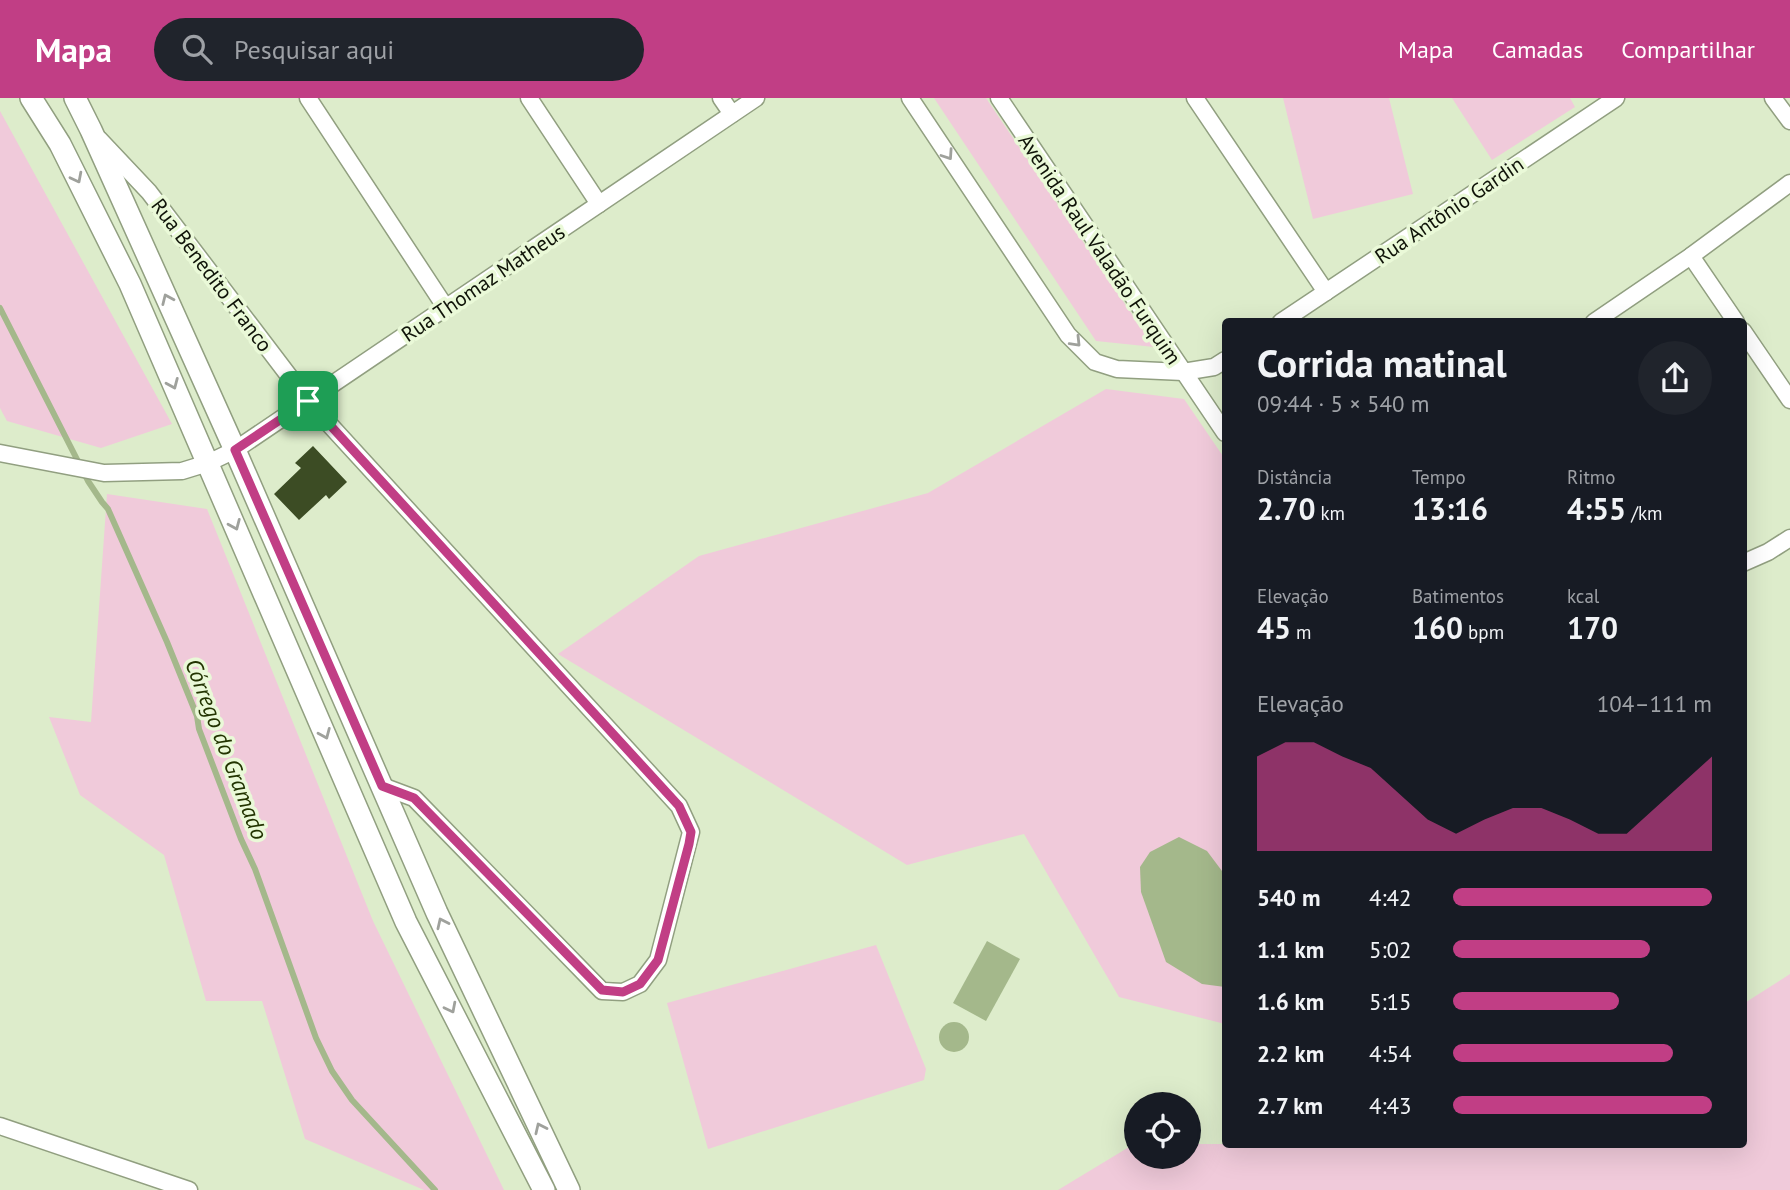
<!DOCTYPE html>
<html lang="pt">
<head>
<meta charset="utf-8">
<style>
	body { margin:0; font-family:"PT Sans",sans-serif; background:#20242c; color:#f1f3f6; height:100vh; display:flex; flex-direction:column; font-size:26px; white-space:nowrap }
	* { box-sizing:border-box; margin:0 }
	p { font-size:23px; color:#9ea1a6 }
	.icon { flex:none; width:38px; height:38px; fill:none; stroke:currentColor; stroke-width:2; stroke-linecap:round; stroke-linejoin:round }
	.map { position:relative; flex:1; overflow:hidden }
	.sheet { position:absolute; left:1222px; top:220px; width:525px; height:830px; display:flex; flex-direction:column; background:#171b24; border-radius:7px; box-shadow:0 7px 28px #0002 }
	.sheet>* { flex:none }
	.fabs { position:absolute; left:1124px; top:994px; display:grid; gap:14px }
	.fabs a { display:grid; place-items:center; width:77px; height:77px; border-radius:50%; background:#171b24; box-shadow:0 7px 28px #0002; font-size:35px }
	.pin { position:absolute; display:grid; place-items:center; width:60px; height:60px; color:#fff; margin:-30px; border-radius:14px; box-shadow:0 4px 10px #0006 }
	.round { display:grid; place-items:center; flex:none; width:74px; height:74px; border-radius:37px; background:#20242c }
	.headline { display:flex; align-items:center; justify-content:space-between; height:119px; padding:0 35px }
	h1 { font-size:38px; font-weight:800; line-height:52px }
	.figures { display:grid; grid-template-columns:repeat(3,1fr); gap:10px; height:119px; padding:7px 35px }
	.figures div { display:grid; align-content:center }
	.figures b { font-size:30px; font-weight:800 }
	.figures small { font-size:19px; font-weight:400 }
	.figures p { font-size:19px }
	.chart { height:196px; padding:14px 35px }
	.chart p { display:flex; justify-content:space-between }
	.chart svg { width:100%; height:126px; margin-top:7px; fill:#c13e85; opacity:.7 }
	ul { padding:0 35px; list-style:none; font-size:23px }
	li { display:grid; grid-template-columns:112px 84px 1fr; align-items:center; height:52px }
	li i { height:18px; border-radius:9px; background:#c13e85 }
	header { display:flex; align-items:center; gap:42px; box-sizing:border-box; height:98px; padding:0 35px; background:#c13e85; color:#fff }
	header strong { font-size:33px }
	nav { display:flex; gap:38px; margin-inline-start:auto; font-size:24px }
	.search { width:490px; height:63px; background:#20242c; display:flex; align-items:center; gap:18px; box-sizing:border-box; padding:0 24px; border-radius:38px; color:#9ea1a6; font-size:26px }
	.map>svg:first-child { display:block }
</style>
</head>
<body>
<header>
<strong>Mapa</strong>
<div class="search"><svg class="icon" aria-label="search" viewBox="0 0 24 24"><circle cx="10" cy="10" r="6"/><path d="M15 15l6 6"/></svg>Pesquisar aqui</div>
<nav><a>Mapa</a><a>Camadas</a><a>Compartilhar</a></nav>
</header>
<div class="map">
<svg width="1790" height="1092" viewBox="0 0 1790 1092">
	<rect width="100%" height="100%" fill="#ddeccb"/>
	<!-- green -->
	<g fill="#f0cada">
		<path d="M 934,0 L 986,0 L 1154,249 L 1096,243 Z"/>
		<path d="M 1283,0 L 1389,0 L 1413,96 L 1313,121 Z"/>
		<path d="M 1452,0 L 1570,0 L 1575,9 L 1492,62 Z"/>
		<path d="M 0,13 L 172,326 L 101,350 L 7,323 L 0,310 Z"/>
		<path d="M 1106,291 L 1184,301 L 1225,361 L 1225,926 L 1119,899 L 1024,736 L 907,767 L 558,556 L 699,458 L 928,395 Z"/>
		<path d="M 107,396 L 207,411 L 373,823 L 504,1092 L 424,1092 L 305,1041 L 262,903 L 206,903 L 164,757 L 80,697 L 49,619 L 91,624 Z"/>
		<path d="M 876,847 L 926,971 L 924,982 L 708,1051 L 667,905 Z"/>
		<path d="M 1790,876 L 1790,1092 L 1058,1092 L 1134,1046 L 1136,1046 L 1136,1059 L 1188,1059 L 1188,1046 L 1743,1046 L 1743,906 Z"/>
	</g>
	<!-- water -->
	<g fill="#a4b88b">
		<path d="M 1179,739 L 1207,753 L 1225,777 L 1225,889 L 1202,886 L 1166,864 L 1141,794 L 1140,769 L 1150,754 Z"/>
		<path d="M 987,843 L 1020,861 L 986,923 L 953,905 Z"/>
		<circle cx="954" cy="939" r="15"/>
	</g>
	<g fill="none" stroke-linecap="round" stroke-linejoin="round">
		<!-- stream -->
		<path stroke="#a4b88b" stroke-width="6" d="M 0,210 L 88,383 L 102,404 L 108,411 L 167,544 L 197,618 L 199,631 L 241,741 L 255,771 L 316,940 L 332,973 L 352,1002 L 435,1092"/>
	</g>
	<!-- building -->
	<path fill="#3c4c24" d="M 313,348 L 347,384 L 329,401 L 326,397 L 299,422 L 274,396 L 301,370 L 295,365 Z"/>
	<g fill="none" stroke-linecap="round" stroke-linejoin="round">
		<!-- street casing -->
		<g stroke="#919f80" stroke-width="19">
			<g id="street">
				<path d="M 308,0 L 446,210"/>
				<path d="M 529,0 L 599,106"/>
				<path d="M 721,0 L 732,16"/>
				<path d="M 910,0 L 1068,237 L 1095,264 L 1117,271 L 1183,274 L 1214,269 L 1225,262"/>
				<path d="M 999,0 L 1225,335"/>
				<path d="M 1195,0 L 1326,194"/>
				<path d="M 1773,0 L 1790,23"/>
				<path d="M 99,41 L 149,94 L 308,303 L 679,708 L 691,734 L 658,862 L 640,886 L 623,894 L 602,893 L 414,700 L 382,688"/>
				<path d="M 1691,158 L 1736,224"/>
				<path d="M 1281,224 L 1616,0"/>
				<path d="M 1594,224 L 1691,158 L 1790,85"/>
				<path d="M 1743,233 L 1790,302"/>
				<path d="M 0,355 L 104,375 L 182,373 L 208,365 L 235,352 L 756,0"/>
				<path d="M 1743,465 L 1768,454 L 1790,440"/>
				<path d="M 0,1028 L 189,1092"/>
			</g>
		</g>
		<!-- secondary casing -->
		<g stroke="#919f80" stroke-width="24">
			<g id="secondary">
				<path d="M 31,0 L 60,46 L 130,186 L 406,824 L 544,1092"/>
				<path d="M 75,0 L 91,32 L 235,352 L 437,815 L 569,1092"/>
			</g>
		</g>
		<!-- street -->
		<use href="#street" stroke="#fff" stroke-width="16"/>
		<!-- secondary -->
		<use href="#secondary" stroke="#fff" stroke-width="21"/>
	</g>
	<!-- one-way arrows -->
	<defs><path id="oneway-chevron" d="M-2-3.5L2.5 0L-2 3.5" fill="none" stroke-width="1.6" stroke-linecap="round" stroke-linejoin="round" transform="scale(1.75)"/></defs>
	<g stroke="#9fa19c">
		<use href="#oneway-chevron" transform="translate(948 57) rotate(56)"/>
		<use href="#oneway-chevron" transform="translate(77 80) rotate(63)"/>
		<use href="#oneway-chevron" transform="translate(167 201) rotate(-114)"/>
		<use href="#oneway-chevron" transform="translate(1076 244) rotate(46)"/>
		<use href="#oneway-chevron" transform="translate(173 286) rotate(67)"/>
		<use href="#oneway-chevron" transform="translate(235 427) rotate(67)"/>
		<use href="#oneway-chevron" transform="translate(325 636) rotate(67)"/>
		<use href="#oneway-chevron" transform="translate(442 825) rotate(-115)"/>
		<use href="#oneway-chevron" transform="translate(451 910) rotate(63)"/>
		<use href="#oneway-chevron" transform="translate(540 1030) rotate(-115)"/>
	</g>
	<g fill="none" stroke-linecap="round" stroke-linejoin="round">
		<!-- route casing -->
		<g stroke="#fff" stroke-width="14">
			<path id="route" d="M 308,303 L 679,708 L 691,734 L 689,746 L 658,862 L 640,886 L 623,894 L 602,892 L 414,700 L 382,688 L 235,352 Z"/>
		</g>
		<!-- route -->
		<use href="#route" stroke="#c13e85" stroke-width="9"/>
	</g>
	<g text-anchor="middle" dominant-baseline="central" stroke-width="7" stroke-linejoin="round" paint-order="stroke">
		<!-- street labels -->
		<g font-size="21" fill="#0f1308" stroke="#eaf9d8">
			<text transform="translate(1449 112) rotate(-34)">Rua Antônio Gardin</text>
			<text transform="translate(1100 151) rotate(56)">Avenida Raul Valadão Furquim</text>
			<text transform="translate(212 177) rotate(53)">Rua Benedito Franco</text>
			<text transform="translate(483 185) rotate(-34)">Rua Thomaz Matheus</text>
		</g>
		<!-- water labels -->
		<g font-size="23" font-style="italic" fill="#230" stroke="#eaf9d8">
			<text transform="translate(227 651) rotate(69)">Córrego do Gramado</text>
		</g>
	</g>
</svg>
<div class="fabs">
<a><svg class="icon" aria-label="locate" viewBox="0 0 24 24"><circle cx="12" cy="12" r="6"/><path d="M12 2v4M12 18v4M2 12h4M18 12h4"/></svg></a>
</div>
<div class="pin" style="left:308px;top:303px;background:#1e9e55"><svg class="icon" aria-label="arrive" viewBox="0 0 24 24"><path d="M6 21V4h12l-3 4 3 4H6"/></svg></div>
<section class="sheet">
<div class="headline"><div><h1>Corrida matinal</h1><p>09:44 · 5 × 540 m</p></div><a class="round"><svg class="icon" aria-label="share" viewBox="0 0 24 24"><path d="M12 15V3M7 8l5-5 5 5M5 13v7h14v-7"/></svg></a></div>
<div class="figures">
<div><p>Distância</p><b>2.70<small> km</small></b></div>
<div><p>Tempo</p><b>13:16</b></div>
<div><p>Ritmo</p><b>4:55<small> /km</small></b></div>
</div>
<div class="figures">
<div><p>Elevação</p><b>45<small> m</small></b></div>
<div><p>Batimentos</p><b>160<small> bpm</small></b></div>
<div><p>kcal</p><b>170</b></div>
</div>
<div class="chart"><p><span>Elevação</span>104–111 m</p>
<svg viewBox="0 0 160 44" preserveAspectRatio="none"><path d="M0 44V11L10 6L20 6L30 11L40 15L50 24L60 33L70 38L80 33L90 29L100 29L110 33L120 38L130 38L140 29L150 20L160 11V44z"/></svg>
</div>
<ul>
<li><b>540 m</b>4:42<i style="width:100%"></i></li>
<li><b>1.1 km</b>5:02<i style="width:76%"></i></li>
<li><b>1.6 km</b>5:15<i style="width:64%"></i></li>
<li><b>2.2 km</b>4:54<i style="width:85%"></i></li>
<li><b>2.7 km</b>4:43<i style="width:100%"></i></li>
</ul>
</section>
</div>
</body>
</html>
